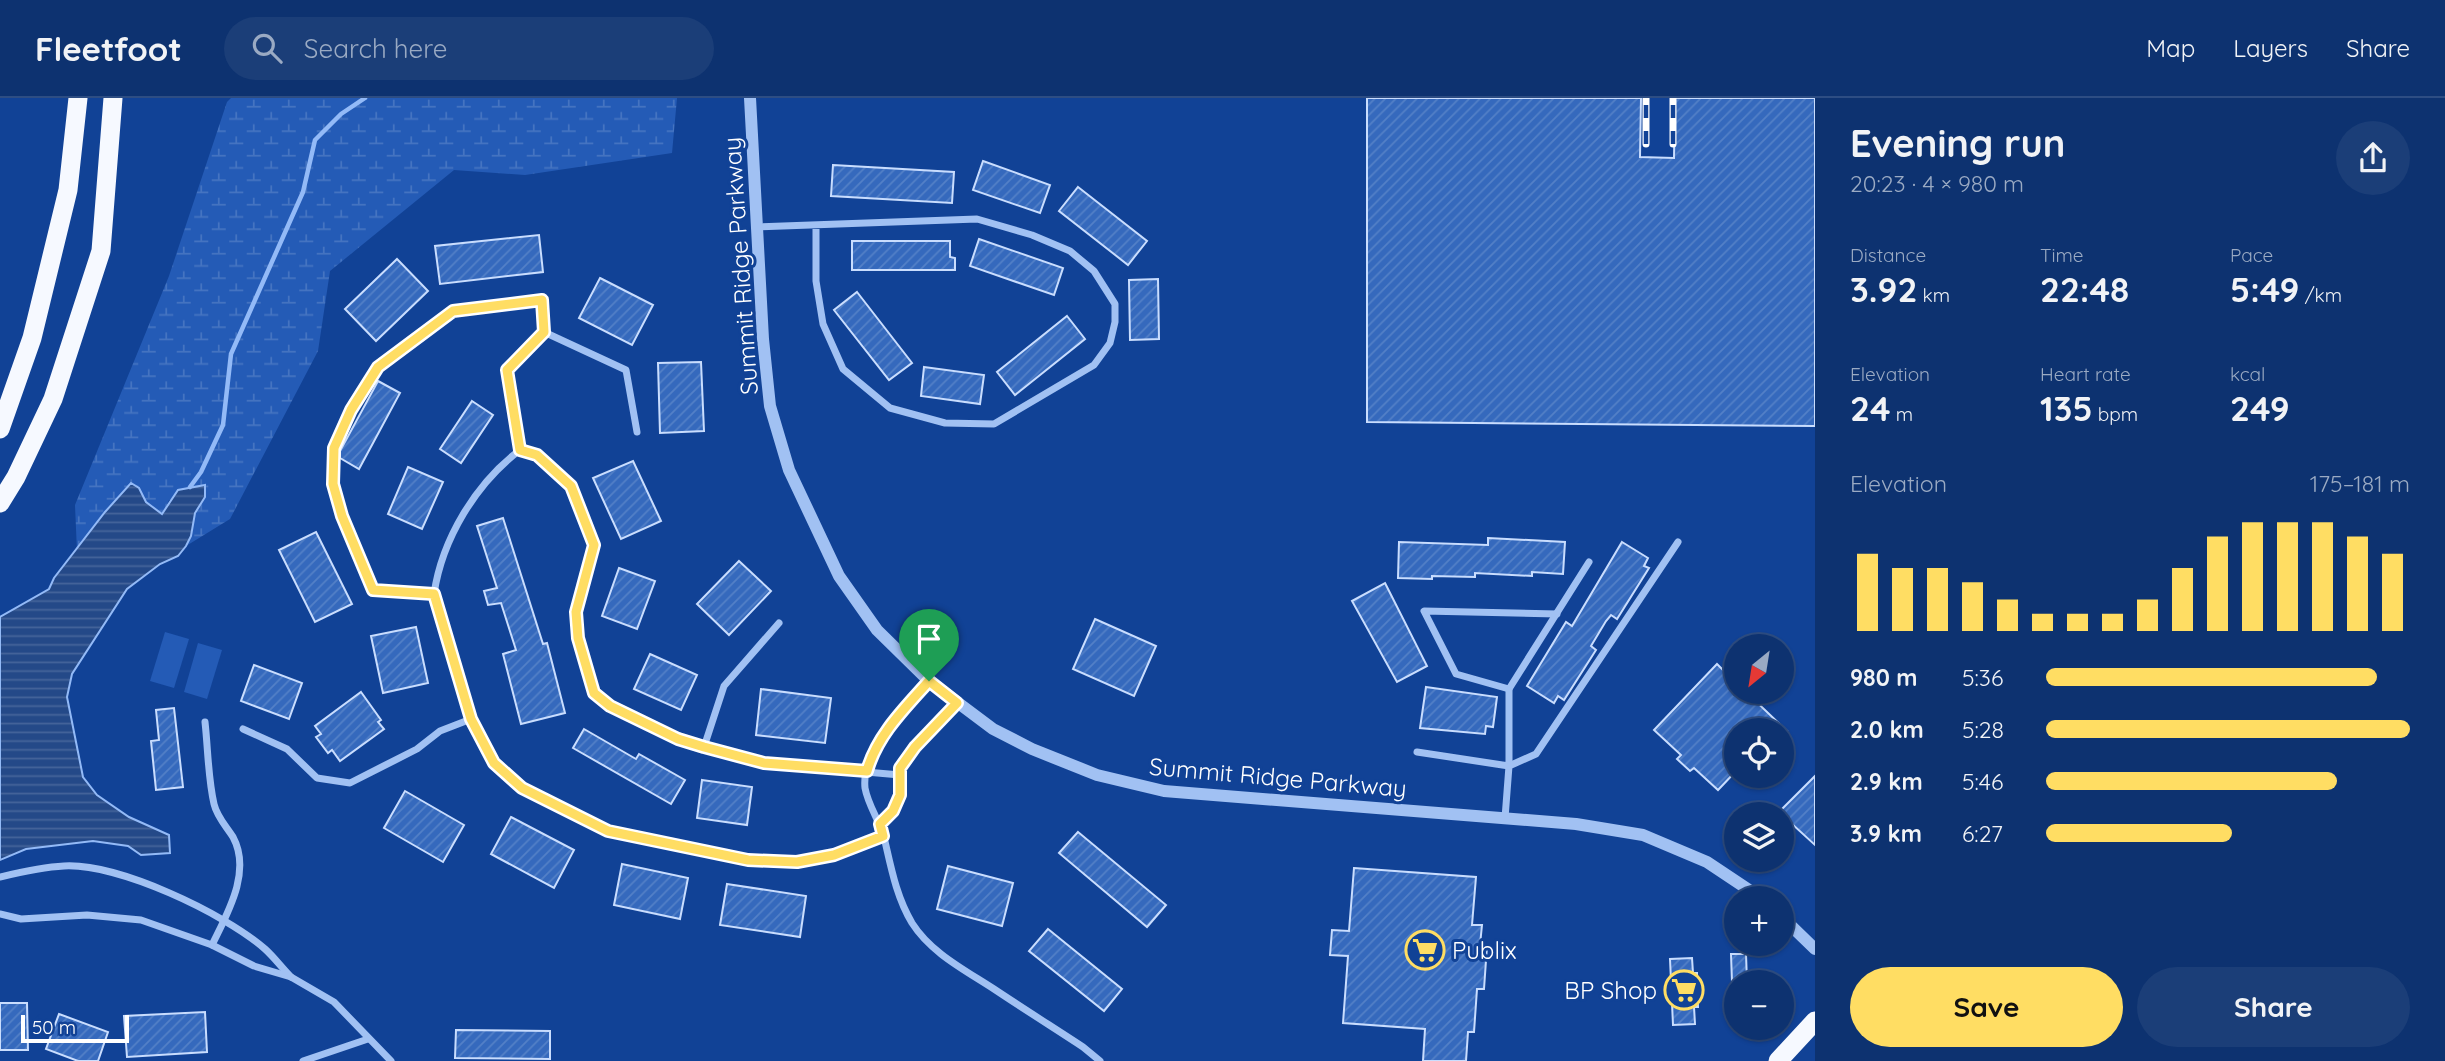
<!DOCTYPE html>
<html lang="en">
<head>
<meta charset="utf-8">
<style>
	body { margin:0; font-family:Quicksand,sans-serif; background:#1b3e78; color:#f1f3f6; height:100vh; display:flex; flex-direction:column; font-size:26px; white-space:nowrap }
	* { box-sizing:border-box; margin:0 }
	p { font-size:23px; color:#9aaac3 }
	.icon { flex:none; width:38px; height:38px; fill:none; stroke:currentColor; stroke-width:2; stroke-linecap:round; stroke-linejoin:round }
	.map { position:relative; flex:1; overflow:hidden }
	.sheet { display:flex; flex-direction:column; background:#0d3270; width:630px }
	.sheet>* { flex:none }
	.needle { width:46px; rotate:210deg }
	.tools { position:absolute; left:1724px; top:536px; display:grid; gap:14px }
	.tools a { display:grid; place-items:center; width:70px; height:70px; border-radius:50%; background:#0d3270; box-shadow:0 2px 5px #0004,0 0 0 2px #2d4d83; font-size:35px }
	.scale { position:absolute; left:21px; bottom:18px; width:108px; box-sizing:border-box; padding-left:7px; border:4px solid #fff; border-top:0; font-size:19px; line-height:24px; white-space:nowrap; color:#fff; -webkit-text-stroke:5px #114296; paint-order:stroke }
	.pin { position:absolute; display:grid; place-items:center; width:60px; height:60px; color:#fff; margin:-72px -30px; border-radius:50% 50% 50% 0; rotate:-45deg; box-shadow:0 0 7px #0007 }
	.pin .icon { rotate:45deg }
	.round { display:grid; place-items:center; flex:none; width:74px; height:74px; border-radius:37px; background:#1b3e78 }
	.headline { display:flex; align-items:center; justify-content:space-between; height:119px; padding:0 35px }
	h1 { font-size:38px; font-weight:800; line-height:52px }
	.figures { display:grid; grid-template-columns:repeat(3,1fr); gap:10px; height:119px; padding:7px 35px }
	.figures div { display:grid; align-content:center }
	.figures b { font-size:35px; font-weight:800 }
	.figures small { font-size:19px; font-weight:400 }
	.figures p { font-size:19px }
	.chart { height:196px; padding:14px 35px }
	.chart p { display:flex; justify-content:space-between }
	.chart svg { width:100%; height:126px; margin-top:7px; stroke:#ffdd63; stroke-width:6 }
	.button { display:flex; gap:14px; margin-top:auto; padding:14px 35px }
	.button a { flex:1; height:80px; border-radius:42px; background:#ffdd63; color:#111; font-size:28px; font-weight:800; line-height:80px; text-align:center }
	.button a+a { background:#1b3e78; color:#f1f3f6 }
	ul { padding:0 35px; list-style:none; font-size:23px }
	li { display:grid; grid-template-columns:112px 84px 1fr; align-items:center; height:52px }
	li i { height:18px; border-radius:9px; background:#ffdd63 }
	header { display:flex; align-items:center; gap:42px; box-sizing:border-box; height:98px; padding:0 35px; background:#0d3270; border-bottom:2px solid #2d4d83 }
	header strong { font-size:33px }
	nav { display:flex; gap:38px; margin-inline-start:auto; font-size:24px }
	.search { width:490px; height:63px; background:#1b3e78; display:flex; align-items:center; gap:18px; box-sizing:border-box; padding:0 24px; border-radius:38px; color:#9aaac3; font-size:26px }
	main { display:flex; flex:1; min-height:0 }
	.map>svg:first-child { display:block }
</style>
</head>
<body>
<header>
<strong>Fleetfoot</strong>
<div class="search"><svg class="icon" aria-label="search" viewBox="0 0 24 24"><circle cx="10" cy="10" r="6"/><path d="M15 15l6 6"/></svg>Search here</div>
<nav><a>Map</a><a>Layers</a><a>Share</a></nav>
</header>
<main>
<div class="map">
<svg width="1815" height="963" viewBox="0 0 1815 963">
	<defs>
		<pattern id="wetland-marsh" width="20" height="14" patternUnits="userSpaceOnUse" patternTransform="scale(1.75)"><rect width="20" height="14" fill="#245bb6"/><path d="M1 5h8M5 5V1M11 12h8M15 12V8" fill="none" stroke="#4574c1"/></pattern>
		<pattern id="water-rules" width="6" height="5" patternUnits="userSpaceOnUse" patternTransform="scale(1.75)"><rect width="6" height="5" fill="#244988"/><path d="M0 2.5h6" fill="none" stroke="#45649a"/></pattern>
		<pattern id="building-hatch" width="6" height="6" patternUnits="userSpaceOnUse" patternTransform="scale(1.75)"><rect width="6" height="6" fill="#3569bd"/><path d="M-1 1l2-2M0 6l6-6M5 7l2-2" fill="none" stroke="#5380c7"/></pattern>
	</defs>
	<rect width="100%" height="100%" fill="#114296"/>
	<!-- wetland -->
	<path fill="url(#wetland-marsh)" d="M 231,0 L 677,0 L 672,55 L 525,77 L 454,72 L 330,173 L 318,253 L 230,421 L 186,448 L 191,438 L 195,415 L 205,399 L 169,402 L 163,416 L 146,404 L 139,390 L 104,414 L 77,453 L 75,407 L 169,178 L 227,4 Z"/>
	<!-- park -->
	<g fill="#245bb6">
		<path d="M 165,534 L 189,541 L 174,590 L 150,583 Z"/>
		<path d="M 198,545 L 222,552 L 207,601 L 184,594 Z"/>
	</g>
	<!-- water -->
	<path fill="url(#water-rules)" stroke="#93baf7" stroke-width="2" d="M 131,385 L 139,390 L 146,404 L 162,416 L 178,392 L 205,387 L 205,399 L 195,415 L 191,438 L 186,448 L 178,458 L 160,466 L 127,491 L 72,576 L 67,599 L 83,679 L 97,697 L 129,719 L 169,737 L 170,755 L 141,757 L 128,748 L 93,743 L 26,751 L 0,762 L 0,519 L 49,491 L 54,480 L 105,414 Z"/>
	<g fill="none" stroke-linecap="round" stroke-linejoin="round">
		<!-- stream -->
		<path stroke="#93baf7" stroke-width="4.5" d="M 190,389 L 201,374 L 223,327 L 231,256 L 303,94 L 315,42 L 341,16 L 365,0"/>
	</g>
	<!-- building -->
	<g fill="url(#building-hatch)" stroke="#c9ddfe" stroke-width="2">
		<path d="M 1367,0 L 1641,0 L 1640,59 L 1674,60 L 1675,0 L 1815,0 L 1815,328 L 1367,324 Z"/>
		<path d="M 983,63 L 1050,87 L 1040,115 L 973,92 Z"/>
		<path d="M 833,67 L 954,74 L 952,105 L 831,98 Z"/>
		<path d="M 1078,89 L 1147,143 L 1128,167 L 1059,113 Z"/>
		<path d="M 539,137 L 543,174 L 440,186 L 435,148 Z"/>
		<path d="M 979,141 L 1063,170 L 1054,197 L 970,168 Z"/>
		<path d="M 852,143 L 950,143 L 950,159 L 955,160 L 955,172 L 852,172 Z"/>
		<path d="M 397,161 L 428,193 L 376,243 L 345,211 Z"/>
		<path d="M 600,180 L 653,207 L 632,247 L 579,220 Z"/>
		<path d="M 1158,181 L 1159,241 L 1130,242 L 1129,182 Z"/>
		<path d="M 857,194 L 912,265 L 889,282 L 834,212 Z"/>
		<path d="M 1067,218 L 1085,241 L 1015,297 L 997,274 Z"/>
		<path d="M 701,264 L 704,333 L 660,335 L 658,265 Z"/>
		<path d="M 924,269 L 984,277 L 980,306 L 921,298 Z"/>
		<path d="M 378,283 L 400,295 L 359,371 L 340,360 L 340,353 Z"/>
		<path d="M 472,303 L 493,317 L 461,365 L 440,351 Z"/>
		<path d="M 633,363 L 661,423 L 621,441 L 593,380 Z"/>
		<path d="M 408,369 L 443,384 L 422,431 L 388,416 Z"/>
		<path d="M 503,420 L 543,546 L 547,545 L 565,615 L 521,626 L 503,556 L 516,552 L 501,505 L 488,507 L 484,493 L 497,490 L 477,428 Z"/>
		<path d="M 316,434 L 352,506 L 315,524 L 279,452 Z"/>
		<path d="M 1488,440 L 1565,444 L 1563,476 L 1532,474 L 1532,478 L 1475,475 L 1475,479 L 1432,478 L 1432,481 L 1398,480 L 1399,444 L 1488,447 Z"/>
		<path d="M 1622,444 L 1648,460 L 1644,468 L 1649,470 L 1617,521 L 1611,517 L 1606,523 L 1591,548 L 1596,552 L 1564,602 L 1558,598 L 1554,605 L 1527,588 L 1566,524 L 1572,528 Z"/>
		<path d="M 739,463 L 771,493 L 729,537 L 697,506 Z"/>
		<path d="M 619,470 L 655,483 L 637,531 L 602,518 Z"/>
		<path d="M 1385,485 L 1427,568 L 1397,584 L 1352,503 Z"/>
		<path d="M 1095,521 L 1156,548 L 1134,598 L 1073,571 Z"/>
		<path d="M 416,529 L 428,585 L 383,595 L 371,538 Z"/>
		<path d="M 650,556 L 697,577 L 681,612 L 634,591 Z"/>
		<path d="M 1717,566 L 1736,585 L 1736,593 L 1745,593 L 1786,632 L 1736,632 L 1736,673 L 1718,692 L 1694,670 L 1690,673 L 1677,661 L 1681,657 L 1654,632 Z"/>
		<path d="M 254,567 L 302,585 L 289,621 L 241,603 Z"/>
		<path d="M 1426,589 L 1497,599 L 1493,629 L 1486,628 L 1485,636 L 1420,630 Z"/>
		<path d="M 761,591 L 831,600 L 825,645 L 756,637 Z"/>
		<path d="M 361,594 L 381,622 L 378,624 L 384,631 L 340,663 L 332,652 L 328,655 L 316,639 L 321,636 L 315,628 Z"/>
		<path d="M 174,610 L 183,689 L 156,692 L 151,643 L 159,642 L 156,612 Z"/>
		<path d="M 584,631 L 636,661 L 639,656 L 685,682 L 671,706 L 573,650 Z"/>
		<path d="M 1815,678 L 1815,747 L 1779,714 Z"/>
		<path d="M 702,682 L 752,689 L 747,727 L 697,720 Z"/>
		<path d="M 405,693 L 464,727 L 443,764 L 384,730 Z"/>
		<path d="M 511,719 L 574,752 L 554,790 L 491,756 Z"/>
		<path d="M 1078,734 L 1166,807 L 1147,829 L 1059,755 Z"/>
		<path d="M 622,766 L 688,780 L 680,821 L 614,807 Z"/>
		<path d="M 948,768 L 1013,785 L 1002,828 L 937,811 Z"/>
		<path d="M 1354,770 L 1476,779 L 1472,827 L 1482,827 L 1480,847 L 1487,848 L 1484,891 L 1477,891 L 1474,934 L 1468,934 L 1466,963 L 1423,963 L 1425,931 L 1343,925 L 1348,858 L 1330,857 L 1332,832 L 1349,833 Z"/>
		<path d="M 727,786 L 806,798 L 800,839 L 720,827 Z"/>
		<path d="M 1048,831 L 1122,891 L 1104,913 L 1029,853 Z"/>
		<path d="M 1731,856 L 1746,856 L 1747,884 L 1732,884 Z"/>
		<path d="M 1692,860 L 1693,875 L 1697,875 L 1698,909 L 1694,909 L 1695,926 L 1673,927 L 1670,861 Z"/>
		<path d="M 0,905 L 27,905 L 28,952 L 0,952 Z"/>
		<path d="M 205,914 L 207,954 L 127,959 L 124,918 Z"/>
		<path d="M 59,916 L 108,934 L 98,963 L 78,963 L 46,951 Z"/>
		<path d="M 456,932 L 550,933 L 550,961 L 455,960 Z"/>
	</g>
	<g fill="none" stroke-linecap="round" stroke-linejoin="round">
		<!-- minor -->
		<g stroke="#a1c1f3" stroke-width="7">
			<path d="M 757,129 L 977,121 L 1032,137 L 1070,153 L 1094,173 L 1115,206 L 1115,224 L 1110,245 L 1094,267 L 994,326 L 945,325 L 890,310 L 843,271 L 823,226 L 816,183 L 816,127"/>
			<path d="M 544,234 L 626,272 L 637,334"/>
			<path d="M 520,352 C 476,385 442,441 434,496 L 471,621 L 494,665 L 522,690 L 608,733 L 748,762 L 797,764 L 834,757 L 883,738"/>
			<path d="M 434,496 L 374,492 L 342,418 L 333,386 L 334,350 L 351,312 L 378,269 L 453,213 L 542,202 L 544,234 L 507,272 L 520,352 L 537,357 L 571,388 L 595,447 L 576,514 L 577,540 L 594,595 L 610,609 L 678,641 L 764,665 L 900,677"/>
			<path d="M 929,583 C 906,610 861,650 865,690 C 868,707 879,722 884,739 C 891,769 896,798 912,825 C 931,855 965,872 994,891 C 1024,911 1054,930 1083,949 L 1100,963"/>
			<path d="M 1509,591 L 1456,576 L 1424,513 L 1557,516"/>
			<path d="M 205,624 C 208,651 208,680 214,706 C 217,719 226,728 233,739 C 252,774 227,816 212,847"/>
			<path d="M 243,631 L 287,651 L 317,680 L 350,685 L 417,651 L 440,633 L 471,621"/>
			<path d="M 704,649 L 724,588 L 779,525"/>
			<path d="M 1417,654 L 1509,668 L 1509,591 L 1589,464"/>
			<path d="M 1505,720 L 1509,668 L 1536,656 L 1678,444"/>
			<path d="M 880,726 L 893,713 L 900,697 L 900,670 L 915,649 L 956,605"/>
			<path d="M 0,779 C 21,774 43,769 64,768 C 118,765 224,815 265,851 C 274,859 282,870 291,879"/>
			<path d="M 0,816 L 21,821 L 87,817 L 141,822 L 212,847 L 254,868 L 291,879 L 334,904 L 391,963"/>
			<path d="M 303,963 L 368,941"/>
		</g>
		<!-- tertiary -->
		<g stroke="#a1c1f3" stroke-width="12">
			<path d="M 750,0 L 763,241 L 770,308 L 789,372 L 839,478 L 877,532 L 929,583 L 993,631 L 1032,651 L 1097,677 L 1164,693 L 1576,726 L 1643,737 L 1707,764 L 1761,800"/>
			<path d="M 1782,819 L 1815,851"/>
		</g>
		<!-- trunk -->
		<g stroke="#f6f9ff" stroke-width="19">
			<path d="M 0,331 L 32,240 L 68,92 L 78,0"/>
			<path d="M 0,405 L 16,379 L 53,301 L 101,153 L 113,0"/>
			<path d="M 1778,963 L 1815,923"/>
		</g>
		<!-- rail casing -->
		<g stroke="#fff" stroke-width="7">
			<g id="rail">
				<path d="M 1646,46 L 1646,0"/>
				<path d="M 1673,46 L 1673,0"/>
			</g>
		</g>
		<!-- rail -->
		<use href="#rail" stroke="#114296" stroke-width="4.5" stroke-dasharray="13" stroke-linecap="butt"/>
	</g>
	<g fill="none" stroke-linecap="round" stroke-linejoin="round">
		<!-- route casing -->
		<g stroke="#fff" stroke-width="14">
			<path id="route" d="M 542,202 L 544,234 L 507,272 L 520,352 L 537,357 L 571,388 L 594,447 L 576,514 L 578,540 L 594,595 L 610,608 L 678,641 L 704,649 L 764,665 L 867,673 C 877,637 905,610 929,583 L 957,605 L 915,649 L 900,670 L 900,697 L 893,713 L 880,726 L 883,738 L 834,757 L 797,764 L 748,762 L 608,733 L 522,690 L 494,665 L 471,621 L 434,496 L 373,492 L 342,418 L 333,386 L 334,350 L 351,312 L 378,269 L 453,213 Z"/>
		</g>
		<!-- route -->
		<use href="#route" stroke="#ffdd63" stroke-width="9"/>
	</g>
	<!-- icons -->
	<defs>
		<g id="supermarket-ring" transform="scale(2.0125)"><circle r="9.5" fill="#114296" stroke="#ffdd63" stroke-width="1.5"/><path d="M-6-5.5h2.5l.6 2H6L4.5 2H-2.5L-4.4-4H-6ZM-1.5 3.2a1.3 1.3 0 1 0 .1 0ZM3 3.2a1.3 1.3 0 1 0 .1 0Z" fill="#ffdd63"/></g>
	</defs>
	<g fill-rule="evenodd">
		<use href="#supermarket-ring" x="1425" y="852"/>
		<use href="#supermarket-ring" x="1684" y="892"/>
	</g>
	<g text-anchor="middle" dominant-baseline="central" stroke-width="6" stroke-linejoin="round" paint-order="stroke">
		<!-- street labels -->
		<g font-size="24" fill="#fff" stroke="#114296">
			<text transform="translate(740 168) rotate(-94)">Summit Ridge Parkway</text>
			<text transform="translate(1278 679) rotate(5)">Summit Ridge Parkway</text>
		</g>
		<!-- poi labels -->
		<g font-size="24" fill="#fff" stroke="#114296" text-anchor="start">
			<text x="1452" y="852">Publix</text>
			<text x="1657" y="892" text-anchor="end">BP Shop</text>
		</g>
	</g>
</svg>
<div class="tools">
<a><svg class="needle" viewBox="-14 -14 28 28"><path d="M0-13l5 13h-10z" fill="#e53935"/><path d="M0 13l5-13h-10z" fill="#9aaac3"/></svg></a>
<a><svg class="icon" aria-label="locate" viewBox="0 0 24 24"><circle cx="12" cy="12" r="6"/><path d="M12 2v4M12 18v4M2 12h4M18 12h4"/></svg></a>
<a><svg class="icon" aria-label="layers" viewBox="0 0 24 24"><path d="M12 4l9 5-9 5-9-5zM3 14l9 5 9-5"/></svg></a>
<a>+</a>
<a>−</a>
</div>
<div class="scale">50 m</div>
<div class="pin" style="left:929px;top:583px;background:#1e9e55"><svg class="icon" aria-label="arrive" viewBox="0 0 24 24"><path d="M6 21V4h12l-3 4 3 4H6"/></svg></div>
</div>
<section class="sheet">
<div class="headline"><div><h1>Evening run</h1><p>20:23 · 4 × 980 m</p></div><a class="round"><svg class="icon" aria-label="share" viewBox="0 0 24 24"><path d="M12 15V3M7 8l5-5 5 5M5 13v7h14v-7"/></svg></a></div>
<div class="figures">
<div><p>Distance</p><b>3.92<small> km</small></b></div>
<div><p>Time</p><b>22:48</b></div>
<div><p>Pace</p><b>5:49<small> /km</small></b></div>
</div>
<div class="figures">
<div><p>Elevation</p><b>24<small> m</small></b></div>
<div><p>Heart rate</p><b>135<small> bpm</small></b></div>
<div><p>kcal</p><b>249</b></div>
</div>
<div class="chart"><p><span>Elevation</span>175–181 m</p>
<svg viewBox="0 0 160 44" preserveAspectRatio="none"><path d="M5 44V17M15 44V22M25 44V22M35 44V27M45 44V33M55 44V38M65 44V38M75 44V38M85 44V33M95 44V22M105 44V11M115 44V6M125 44V6M135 44V6M145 44V11M155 44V17"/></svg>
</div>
<ul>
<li><b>980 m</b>5:36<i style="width:91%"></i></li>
<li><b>2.0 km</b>5:28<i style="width:100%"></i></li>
<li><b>2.9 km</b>5:46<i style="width:80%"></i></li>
<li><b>3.9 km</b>6:27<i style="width:51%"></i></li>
</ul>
<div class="button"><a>Save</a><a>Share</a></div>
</section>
</main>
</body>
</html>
